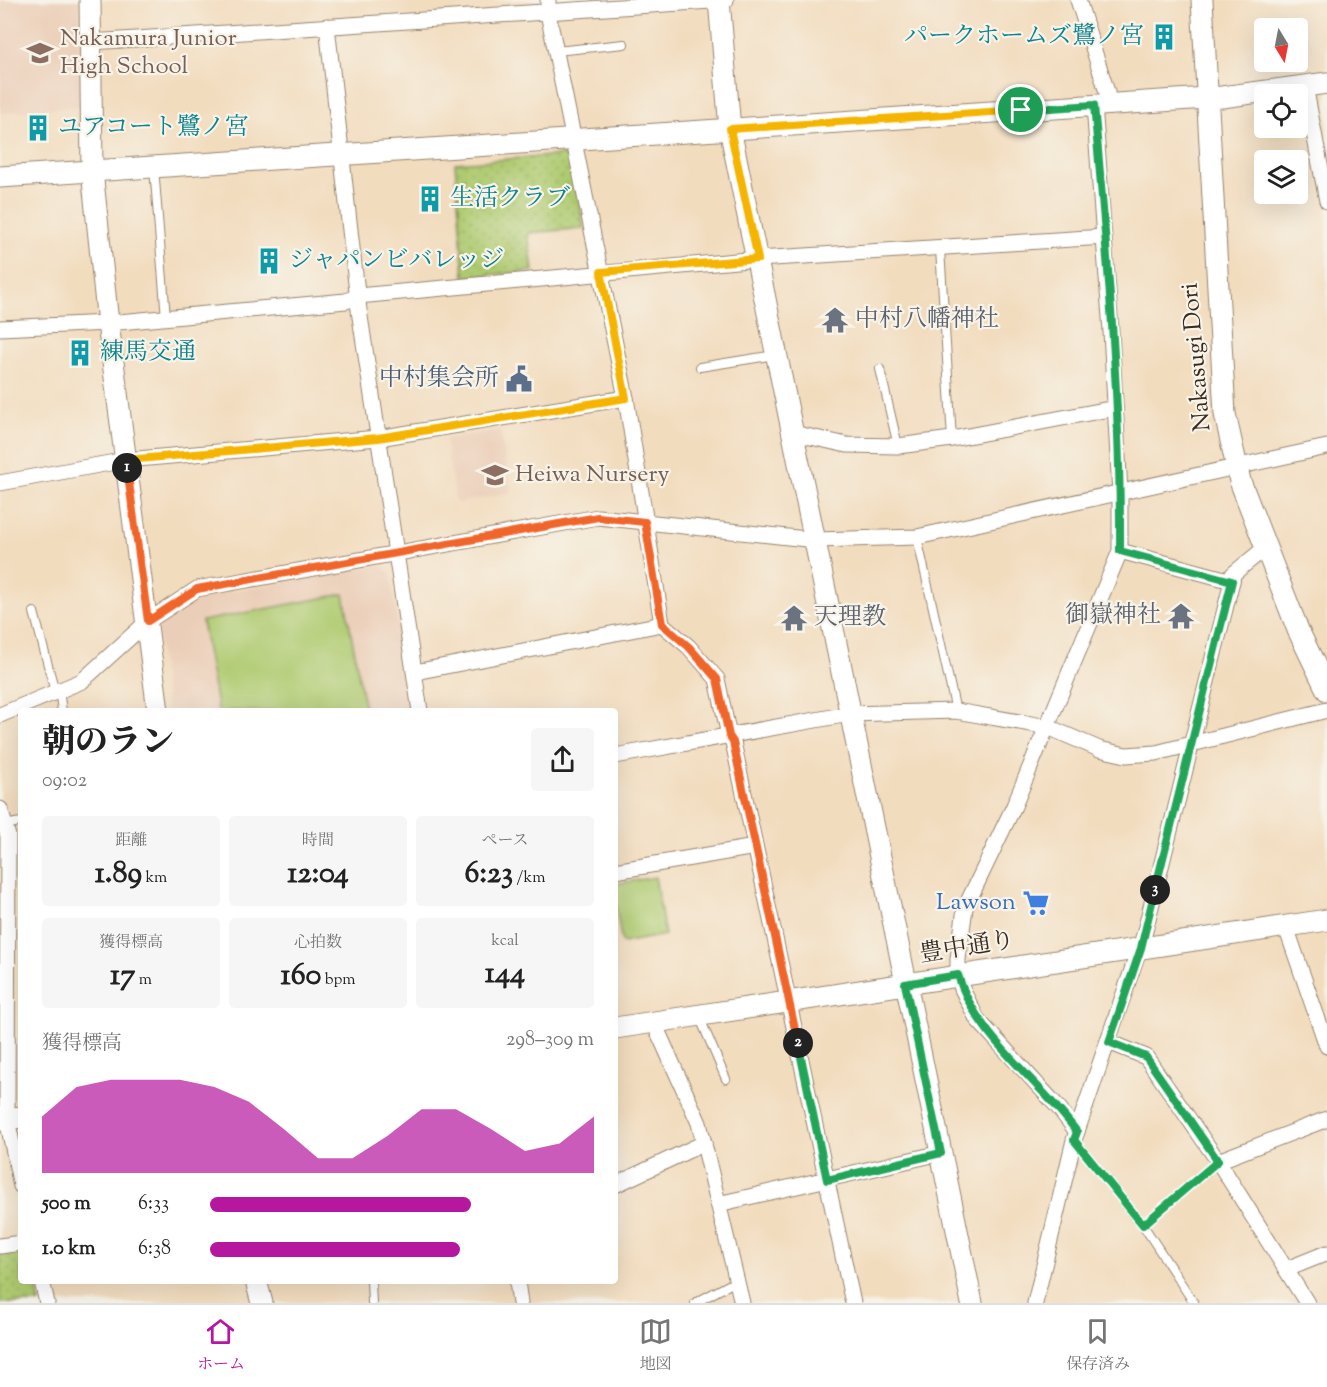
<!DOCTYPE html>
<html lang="ja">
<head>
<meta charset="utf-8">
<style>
	body { margin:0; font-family:"Sorts Mill Goudy","Noto Serif JP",serif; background:#f6f6f6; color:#222; height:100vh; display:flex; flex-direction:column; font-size:22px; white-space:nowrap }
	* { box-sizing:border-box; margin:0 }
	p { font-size:20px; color:#767676 }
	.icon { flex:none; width:33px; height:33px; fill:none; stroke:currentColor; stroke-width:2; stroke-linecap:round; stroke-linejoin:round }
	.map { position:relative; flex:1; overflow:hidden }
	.sheet { position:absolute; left:18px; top:708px; width:600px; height:576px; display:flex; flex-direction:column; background:#fff; border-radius:6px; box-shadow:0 6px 24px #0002 }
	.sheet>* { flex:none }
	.needle { width:39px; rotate:170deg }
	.fabs { position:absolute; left:1254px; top:18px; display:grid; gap:12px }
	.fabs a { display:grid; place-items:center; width:54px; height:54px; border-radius:6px; background:#fff; box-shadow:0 6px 24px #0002; font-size:30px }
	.pin { position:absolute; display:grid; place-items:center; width:51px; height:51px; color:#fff; margin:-26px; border:3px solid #fff; border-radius:50%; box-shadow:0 2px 6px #0007 }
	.km { position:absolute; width:30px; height:30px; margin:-15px; border-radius:50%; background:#222; color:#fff; font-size:16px; line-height:30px; text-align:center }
	.round { display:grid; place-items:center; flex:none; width:63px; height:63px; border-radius:6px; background:#f6f6f6 }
	.headline { display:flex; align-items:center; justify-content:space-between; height:102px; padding:0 24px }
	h1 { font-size:33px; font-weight:800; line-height:45px }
	.metrics { display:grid; grid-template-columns:repeat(3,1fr); gap:9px; height:102px; padding:6px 24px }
	.metrics div { display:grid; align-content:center; border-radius:6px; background:#f6f6f6; text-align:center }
	.metrics b { font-size:30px; font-weight:800 }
	.metrics small { font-size:16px; font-weight:400 }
	.metrics p { font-size:16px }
	.chart { height:168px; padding:12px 24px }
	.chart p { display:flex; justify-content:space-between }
	.chart svg { width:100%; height:108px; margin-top:6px; fill:#b5179e; opacity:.7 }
	ul { padding:0 24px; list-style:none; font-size:20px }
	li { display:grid; grid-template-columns:96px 72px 1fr; align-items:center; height:45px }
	li i { height:15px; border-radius:8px; background:#b5179e }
	.menu { display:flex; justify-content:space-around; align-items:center; height:84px; border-top:2px solid #e0e0e0; background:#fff; font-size:16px; color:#767676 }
	.menu a { display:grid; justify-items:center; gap:3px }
	.menu .active { color:#b5179e }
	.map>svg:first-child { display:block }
</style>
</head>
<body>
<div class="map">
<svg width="1327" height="1303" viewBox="0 0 1327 1303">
	<defs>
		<pattern id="park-dots" width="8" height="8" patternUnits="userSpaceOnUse" patternTransform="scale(1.5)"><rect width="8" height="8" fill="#afcb71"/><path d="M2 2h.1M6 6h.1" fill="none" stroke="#97ae61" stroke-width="1.8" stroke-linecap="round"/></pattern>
	</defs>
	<rect width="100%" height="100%" fill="#f7f3e8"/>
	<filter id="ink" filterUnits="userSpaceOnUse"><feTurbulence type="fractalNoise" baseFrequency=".0167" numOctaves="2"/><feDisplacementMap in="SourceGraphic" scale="12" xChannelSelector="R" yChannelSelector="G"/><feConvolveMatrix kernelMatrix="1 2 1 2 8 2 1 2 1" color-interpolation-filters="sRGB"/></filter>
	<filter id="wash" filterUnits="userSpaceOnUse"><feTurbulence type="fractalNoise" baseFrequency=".008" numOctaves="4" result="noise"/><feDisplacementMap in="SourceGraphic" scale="24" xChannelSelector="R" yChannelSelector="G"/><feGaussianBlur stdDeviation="1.35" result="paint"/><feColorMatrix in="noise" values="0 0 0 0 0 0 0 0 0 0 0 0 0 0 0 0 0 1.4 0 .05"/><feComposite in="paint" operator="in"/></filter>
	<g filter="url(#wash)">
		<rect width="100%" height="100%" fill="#f2dcbe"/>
		<!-- built -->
		<g fill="#ebceb7">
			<path d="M 0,0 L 80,0 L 81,106 L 0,113 Z"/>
			<path d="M 500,430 L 511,493 L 456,503 L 445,439 Z"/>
			<path d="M 379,565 L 390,573 L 413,711 L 167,711 L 157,628 L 203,596 Z"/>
		</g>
		<!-- grass -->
		<g fill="#afcb71" stroke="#757a48" stroke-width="1.5">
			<path d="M 344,594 L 365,711 L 218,711 L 202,621 Z"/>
			<path d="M 655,877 L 665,935 L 622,943 L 615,903 L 615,884 Z"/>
		</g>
		<!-- park -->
		<g fill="url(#park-dots)" stroke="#757a48" stroke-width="1.5">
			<path d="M 564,155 L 571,160 L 584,228 L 528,233 L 533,271 L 464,277 L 455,163 Z"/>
			<path d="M 21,1249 L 21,1281 L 35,1281 L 40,1303 L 0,1303 L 0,1252 Z"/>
		</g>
	</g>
	<g filter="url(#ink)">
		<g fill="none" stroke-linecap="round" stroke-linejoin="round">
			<!-- lane casing -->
			<g stroke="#96836e" stroke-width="10">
				<g id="lane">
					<path d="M 556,51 L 624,44"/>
					<path d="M 154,167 L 166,318"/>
					<path d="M 940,249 L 952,439"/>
					<path d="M 700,367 L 775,355"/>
					<path d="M 880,369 L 898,446"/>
					<path d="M 917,537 L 956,711"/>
					<path d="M 34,612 L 55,692"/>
					<path d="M 59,690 L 62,711"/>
					<path d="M 4,825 L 21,822"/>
					<path d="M 699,1016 L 726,1079"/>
					<path d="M 1075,1141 L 1143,1225 L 1194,1303"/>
					<path d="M 1143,1225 L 1218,1161"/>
					<path d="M 371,1281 L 372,1303"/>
					<path d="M 695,1303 L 736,1281"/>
				</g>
			</g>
			<!-- street casing -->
			<g stroke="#96836e" stroke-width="17">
				<g id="street">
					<path d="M 548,0 L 548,13 L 626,398 L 662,624 L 689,647 L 717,679 L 729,736 L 733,742 L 853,1303"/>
					<path d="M 1078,0 L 1107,92 L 1108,104"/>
					<path d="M 327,26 L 359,310 L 420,711"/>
					<path d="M 91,42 L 726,0"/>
					<path d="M 1305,86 L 1327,201"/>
					<path d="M 0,328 L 108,323 L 346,301 L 358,296 L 758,259 L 1104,237"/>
					<path d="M 793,433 L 847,445 L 898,446 L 952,439 L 1115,408"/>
					<path d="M 0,483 L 126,460 L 378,438 L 626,398"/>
					<path d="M 1120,551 L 1232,581 L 1233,574 L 1265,548"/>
					<path d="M 415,672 L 662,624"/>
					<path d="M 0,715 L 82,681 L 148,621 L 197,589 L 598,517 L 816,540 L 917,537 L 1327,447"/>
					<path d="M 615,756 L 849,714 L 956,711 L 1048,727 L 1099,749 L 1126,755 L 1156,753 L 1327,710"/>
					<path d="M 0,809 L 8,836 L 7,1119 L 21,1186"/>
					<path d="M 615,871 L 755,847"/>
					<path d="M 1286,927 L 1327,1046"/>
					<path d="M 654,1023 L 699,1123 L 742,1303"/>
					<path d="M 1109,1042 L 1146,1057 L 1218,1161 L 1307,1303"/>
					<path d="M 1077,1132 L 1059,1108 L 977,1019 L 962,989 L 958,975 L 958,959 L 965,908 L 1014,806 L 1120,551 L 1120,493 L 1111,331 L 1094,105"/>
					<path d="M 1218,1161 L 1327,1119"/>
					<path d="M 615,1185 L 704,1143"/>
					<path d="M 718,1204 L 941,1153"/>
					<path d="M 0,1246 L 21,1243"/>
					<path d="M 1287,1269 L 1327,1253"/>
					<path d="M 42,1281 L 47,1303"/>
					<path d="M 517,1281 L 520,1303"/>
					<path d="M 1035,1303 L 1074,1140 L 1144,935 L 1232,581"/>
				</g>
			</g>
			<!-- secondary casing -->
			<g stroke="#96836e" stroke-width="23">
				<g id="secondary">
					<path d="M 90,0 L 92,171 L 108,323 L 158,711"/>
					<path d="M 719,0 L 730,129 L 972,1303"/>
					<path d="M 1202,0 L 1225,414 L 1240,481 L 1298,630 L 1327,690"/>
					<path d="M 0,177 L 1222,97 L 1327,83"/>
					<path d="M 615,1028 L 1327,920"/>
					<path d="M 0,1120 L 21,1117"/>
					<path d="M 256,1281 L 262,1303"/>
				</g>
			</g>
			<!-- lane -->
			<use href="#lane" stroke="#fff" stroke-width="8"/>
			<!-- street -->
			<use href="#street" stroke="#fff" stroke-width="15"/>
			<!-- secondary -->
			<use href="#secondary" stroke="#fff" stroke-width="21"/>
		</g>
	</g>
	<g fill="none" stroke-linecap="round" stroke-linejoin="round" filter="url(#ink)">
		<!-- split-1 casing -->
		<g stroke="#fff" stroke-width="12">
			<path id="split-1" d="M 127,468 L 126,460 L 378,438 L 626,398 L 601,272 L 758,259 L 730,129 L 1021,110"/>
		</g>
		<!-- split-2 casing -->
		<g stroke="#fff" stroke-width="12">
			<path id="split-2" d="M 127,468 L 148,621 L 197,589 L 598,517 L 645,522 L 662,624 L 689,647 L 717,679 L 729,736 L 733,742 L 798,1043"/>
		</g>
		<!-- split-3 casing -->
		<g stroke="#fff" stroke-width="12">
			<path id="split-3" d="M 798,1043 L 827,1180 L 941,1153 L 905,984 L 958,975 C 977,1039 1039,1079 1077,1132 L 1074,1140 L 1143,1225 L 1218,1161 L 1146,1057 L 1109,1042 L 1141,948 L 1155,890"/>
		</g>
		<!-- split-4 casing -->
		<g stroke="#fff" stroke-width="12">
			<path id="split-4" d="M 1021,110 L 1094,105 C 1107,253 1121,403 1120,551 L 1232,581 L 1155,890"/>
		</g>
		<!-- split-1 -->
		<use href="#split-1" stroke="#f5b400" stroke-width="8"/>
		<!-- split-2 -->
		<use href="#split-2" stroke="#f0652b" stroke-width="8"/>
		<!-- split-3 -->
		<use href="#split-3" stroke="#22a559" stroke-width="8"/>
		<!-- split-4 -->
		<use href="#split-4" stroke="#22a559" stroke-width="8"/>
	</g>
	<!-- icons -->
	<defs>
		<g id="building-bare" transform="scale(2.07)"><path d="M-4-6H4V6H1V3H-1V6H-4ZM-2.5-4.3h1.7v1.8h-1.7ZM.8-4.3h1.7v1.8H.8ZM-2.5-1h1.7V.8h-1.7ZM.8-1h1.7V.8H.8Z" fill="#0f9aa8" stroke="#f7f3e8" stroke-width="2.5" paint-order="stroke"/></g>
		<g id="school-bare" transform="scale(2.07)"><path d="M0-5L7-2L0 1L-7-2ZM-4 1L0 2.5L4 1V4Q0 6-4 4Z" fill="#8d6e63" stroke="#f7f3e8" stroke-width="2.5" paint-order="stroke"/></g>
		<g id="temple-bare" transform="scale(2.07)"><path d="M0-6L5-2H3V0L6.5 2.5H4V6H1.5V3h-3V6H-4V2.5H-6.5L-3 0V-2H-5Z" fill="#6b7280" stroke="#f7f3e8" stroke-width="2.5" paint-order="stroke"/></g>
		<g id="civic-bare" transform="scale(2.07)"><path d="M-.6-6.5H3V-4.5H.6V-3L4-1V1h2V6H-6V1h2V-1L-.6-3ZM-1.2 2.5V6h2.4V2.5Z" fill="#5c6f8a" stroke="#f7f3e8" stroke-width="2.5" paint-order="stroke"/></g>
		<g id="supermarket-bare" transform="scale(2.07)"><path d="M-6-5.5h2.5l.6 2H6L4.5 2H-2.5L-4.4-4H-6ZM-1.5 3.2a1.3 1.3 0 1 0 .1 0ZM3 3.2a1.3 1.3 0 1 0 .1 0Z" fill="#3f7fe0" stroke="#f7f3e8" stroke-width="2.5" paint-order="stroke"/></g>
	</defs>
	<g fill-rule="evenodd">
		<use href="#building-bare" x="1164" y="37"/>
		<use href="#school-bare" x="40" y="53"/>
		<use href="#building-bare" x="38" y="128"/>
		<use href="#building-bare" x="430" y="199"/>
		<use href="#building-bare" x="269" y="261"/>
		<use href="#temple-bare" x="835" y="320"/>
		<use href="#building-bare" x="80" y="353"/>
		<use href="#civic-bare" x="519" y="379"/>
		<use href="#school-bare" x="495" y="475"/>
		<use href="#temple-bare" x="1181" y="616"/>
		<use href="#temple-bare" x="794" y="618"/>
		<use href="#supermarket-bare" x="1036" y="903"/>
	</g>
	<g text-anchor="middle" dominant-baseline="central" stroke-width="4.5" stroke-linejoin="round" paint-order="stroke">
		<!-- culture labels -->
		<g font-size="24" fill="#0d838f" stroke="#f7f3e8" text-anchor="start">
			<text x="1144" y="37" text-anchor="end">パークホームズ鷺ノ宮</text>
			<text x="58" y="128">ユアコート鷺ノ宮</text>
			<text x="450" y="199">生活クラブ</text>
			<text x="289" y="261">ジャパンビバレッジ</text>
			<text x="100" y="353">練馬交通</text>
		</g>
		<!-- education labels -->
		<g font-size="24" fill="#785e54" stroke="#f7f3e8" text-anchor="start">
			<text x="60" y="39">Nakamura Junior<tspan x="60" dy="28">High School</tspan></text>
			<text x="515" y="475">Heiwa Nursery</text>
		</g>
		<!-- worship labels -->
		<g font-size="24" fill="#5b616d" stroke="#f7f3e8" text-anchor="start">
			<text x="855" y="320">中村八幡神社</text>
			<text x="1161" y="616" text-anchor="end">御嶽神社</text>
			<text x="814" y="618">天理教</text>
		</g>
		<!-- street labels -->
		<g font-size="24" fill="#3b2a1e" stroke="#f7f3e8">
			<text transform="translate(1197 357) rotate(-95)">Nakasugi Dori</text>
			<text transform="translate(967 948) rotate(-9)">豊中通り</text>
		</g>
		<!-- service labels -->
		<g font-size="24" fill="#4e5e75" stroke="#f7f3e8" text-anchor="end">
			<text x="499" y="379">中村集会所</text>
		</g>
		<!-- shop labels -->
		<g font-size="24" fill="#366cbe" stroke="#f7f3e8" text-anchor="end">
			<text x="1016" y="903">Lawson</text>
		</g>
	</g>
</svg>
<div class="fabs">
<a><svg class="needle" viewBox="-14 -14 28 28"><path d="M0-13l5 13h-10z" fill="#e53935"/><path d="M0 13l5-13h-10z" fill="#767676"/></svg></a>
<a><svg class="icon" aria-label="locate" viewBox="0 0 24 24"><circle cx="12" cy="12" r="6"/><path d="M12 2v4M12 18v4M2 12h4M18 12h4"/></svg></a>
<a><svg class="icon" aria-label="layers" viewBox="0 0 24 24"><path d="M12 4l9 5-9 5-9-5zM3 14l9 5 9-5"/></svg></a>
</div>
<div class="pin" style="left:1021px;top:110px;background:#1e9e55"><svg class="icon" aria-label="arrive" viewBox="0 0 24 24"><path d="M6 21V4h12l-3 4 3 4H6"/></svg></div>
<b class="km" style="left:127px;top:468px">1</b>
<b class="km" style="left:798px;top:1043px">2</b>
<b class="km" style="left:1155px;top:890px">3</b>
<section class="sheet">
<div class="headline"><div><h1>朝のラン</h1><p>09:02</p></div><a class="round"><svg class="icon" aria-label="share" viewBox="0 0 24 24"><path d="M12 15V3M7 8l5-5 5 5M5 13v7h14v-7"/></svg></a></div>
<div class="metrics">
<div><p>距離</p><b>1.89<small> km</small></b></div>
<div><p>時間</p><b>12:04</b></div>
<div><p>ペース</p><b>6:23<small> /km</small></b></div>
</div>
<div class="metrics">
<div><p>獲得標高</p><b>17<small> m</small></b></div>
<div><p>心拍数</p><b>160<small> bpm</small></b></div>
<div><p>kcal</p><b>144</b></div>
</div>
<div class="chart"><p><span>獲得標高</span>298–309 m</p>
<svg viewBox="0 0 160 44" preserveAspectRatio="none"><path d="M0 44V21L10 9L20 6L30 6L40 6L50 9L60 15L70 26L80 38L90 38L100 29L110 18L120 18L130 26L140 35L150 32L160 21V44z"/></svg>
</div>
<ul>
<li><b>500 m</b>6:33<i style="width:68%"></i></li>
<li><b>1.0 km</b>6:38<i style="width:65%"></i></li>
</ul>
</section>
</div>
<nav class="menu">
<a class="active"><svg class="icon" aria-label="home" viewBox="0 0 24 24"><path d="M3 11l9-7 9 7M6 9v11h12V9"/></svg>ホーム</a>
<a><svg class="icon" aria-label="map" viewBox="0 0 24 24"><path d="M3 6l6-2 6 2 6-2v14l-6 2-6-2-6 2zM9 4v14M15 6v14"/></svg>地図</a>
<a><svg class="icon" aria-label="saved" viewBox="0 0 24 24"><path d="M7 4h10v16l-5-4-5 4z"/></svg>保存済み</a>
</nav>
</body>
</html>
